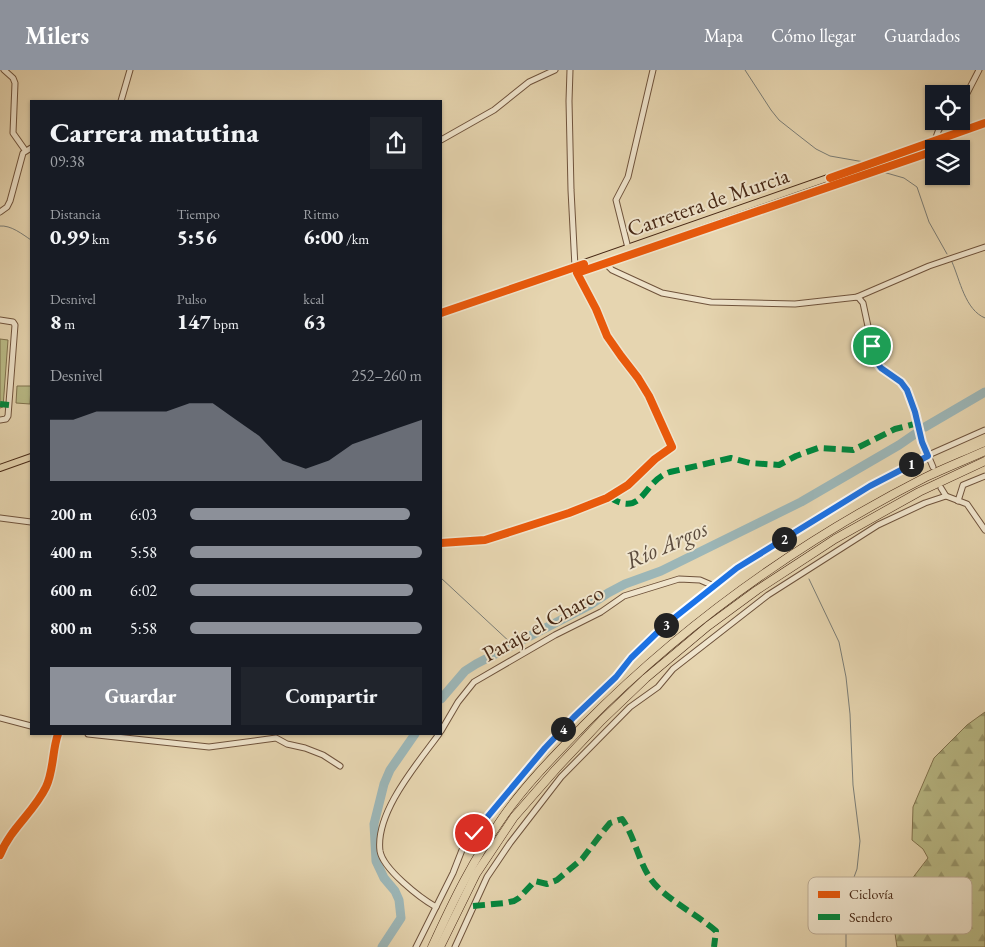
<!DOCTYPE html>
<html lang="es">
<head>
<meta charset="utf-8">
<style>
	body { margin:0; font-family:"EB Garamond",serif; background:#20242c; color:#f1f3f6; height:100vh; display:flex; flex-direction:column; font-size:19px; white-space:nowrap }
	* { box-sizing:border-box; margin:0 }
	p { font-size:16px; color:#9ea1a6 }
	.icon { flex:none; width:28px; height:28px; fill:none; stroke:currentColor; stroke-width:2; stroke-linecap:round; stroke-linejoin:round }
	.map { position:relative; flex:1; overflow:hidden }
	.side { position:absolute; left:30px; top:30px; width:412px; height:635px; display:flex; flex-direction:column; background:#171b24; border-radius:0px; box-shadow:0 1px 4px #0004 }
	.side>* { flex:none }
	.fabs { position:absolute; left:925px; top:15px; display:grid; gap:10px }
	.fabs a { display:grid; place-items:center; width:45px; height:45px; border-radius:0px; background:#171b24; box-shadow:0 1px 4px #0004; font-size:25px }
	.pin { position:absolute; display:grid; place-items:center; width:42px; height:42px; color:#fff; margin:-21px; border:2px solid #fff; border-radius:50%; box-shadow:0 1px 5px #0007 }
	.km { position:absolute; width:25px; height:25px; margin:-12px; border-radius:50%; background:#222; color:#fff; font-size:14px; line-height:25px; text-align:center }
	.round { display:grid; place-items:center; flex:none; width:52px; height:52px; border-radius:0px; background:#20242c }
	.summary { display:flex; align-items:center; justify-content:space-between; height:85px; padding:0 20px }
	h1 { font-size:28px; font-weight:800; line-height:38px }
	.stats { display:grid; grid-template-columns:repeat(3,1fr); gap:8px; height:85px; padding:5px 20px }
	.stats div { display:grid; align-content:center }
	.stats b { font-size:21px; font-weight:800 }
	.stats small { font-size:14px; font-weight:400 }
	.stats p { font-size:14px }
	.chart { height:140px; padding:10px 20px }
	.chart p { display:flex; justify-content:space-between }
	.chart svg { width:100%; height:90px; margin-top:5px; fill:#8c9099; opacity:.7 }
	.primary-button { display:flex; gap:10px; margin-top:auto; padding:10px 20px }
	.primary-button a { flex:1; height:58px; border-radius:0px; background:#8c9099; color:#fff; font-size:20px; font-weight:800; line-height:58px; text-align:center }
	.primary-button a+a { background:#20242c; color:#f1f3f6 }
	ul { padding:0 20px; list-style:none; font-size:16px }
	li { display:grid; grid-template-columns:80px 60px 1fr; align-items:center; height:38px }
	li i { height:12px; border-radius:6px; background:#8c9099 }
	header { display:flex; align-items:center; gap:30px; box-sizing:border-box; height:70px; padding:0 25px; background:#8c9099; color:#fff }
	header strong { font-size:24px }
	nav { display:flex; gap:28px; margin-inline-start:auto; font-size:18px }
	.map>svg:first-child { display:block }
</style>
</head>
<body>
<header>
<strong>Milers</strong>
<nav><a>Mapa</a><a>Cómo llegar</a><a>Guardados</a></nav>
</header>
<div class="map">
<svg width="985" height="877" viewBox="0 0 985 877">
	<defs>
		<pattern id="forest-firs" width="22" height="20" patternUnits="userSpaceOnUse" patternTransform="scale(1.25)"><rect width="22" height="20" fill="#babc88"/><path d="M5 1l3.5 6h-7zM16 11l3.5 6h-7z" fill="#99996e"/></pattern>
	</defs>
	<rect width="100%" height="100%" fill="#e6d5b0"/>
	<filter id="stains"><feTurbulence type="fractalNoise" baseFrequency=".004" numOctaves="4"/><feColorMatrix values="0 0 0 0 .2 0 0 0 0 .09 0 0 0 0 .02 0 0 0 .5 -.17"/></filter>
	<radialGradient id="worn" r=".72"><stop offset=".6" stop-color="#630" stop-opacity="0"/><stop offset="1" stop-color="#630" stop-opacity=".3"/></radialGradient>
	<!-- forest -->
	<path fill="url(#forest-firs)" stroke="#80724e" d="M 985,642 L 985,877 L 897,877 L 891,836 L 928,788 L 923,779 L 912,770 L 913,737 L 934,688 L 967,655 Z"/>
	<!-- garden -->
	<g fill="#babc88" stroke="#80724e">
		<path d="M 0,269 L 8,270 L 3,337 L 0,338 Z"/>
		<path d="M 17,316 L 31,316 L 30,334 L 16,333 Z"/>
	</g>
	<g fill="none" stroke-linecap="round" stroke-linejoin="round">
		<!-- stream -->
		<g stroke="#7a7d76" stroke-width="1">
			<path d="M 745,0 L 771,40 L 779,50 L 798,65 L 816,79 L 830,86 L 864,92"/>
			<path d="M 874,96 L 876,98"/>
			<path d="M 883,102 L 904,108 L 917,117 L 929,152 L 947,184"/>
			<path d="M 0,156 C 11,155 22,164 31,170"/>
			<path d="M 952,192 C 960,210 965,240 985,248"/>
			<path d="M 441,508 L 512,574"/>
			<path d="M 809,509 L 839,572 L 846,607 L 850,644 L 853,715 L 860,771 L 857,799 L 846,829 L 846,877"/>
		</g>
		<!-- river -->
		<g stroke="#9cb6b7" stroke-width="9">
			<path d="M 925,357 L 985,322"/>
			<path d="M 441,629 L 465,601 L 476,594 L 590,535 L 608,523 L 625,514 L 661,501 L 801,432 L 899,375 L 915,364"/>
			<path d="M 382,877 L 401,848 L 399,830 L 395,821 L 384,808 L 376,791 L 374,754 L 384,714 L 390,700 L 415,664"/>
		</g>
		<!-- minor casing -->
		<g stroke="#6f533c" stroke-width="7">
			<g id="minor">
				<path d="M 4,0 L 13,8 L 15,13 L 13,63 L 25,80"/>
				<path d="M 570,0 L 569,31 L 571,120 L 575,197"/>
				<path d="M 121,31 L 130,0"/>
				<path d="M 961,35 L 979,0"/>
				<path d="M 441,70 L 494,40 L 529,12 L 555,0"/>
				<path d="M 935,70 L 939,59 L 947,51"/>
				<path d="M 0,142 L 7,137 L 10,131 L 23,83 L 31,78"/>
				<path d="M 628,178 L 616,130 L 628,107 L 653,0"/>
				<path d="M 604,186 L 608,196 L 612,200 L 662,223 L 711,232 L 795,234 L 858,227 L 863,233 L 875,289 L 881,298 L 901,312 L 907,320 L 915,342 L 922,371 L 933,397"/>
				<path d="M 857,227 L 929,196 L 985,177"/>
				<path d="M 0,250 L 13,252 L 15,255 L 8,346 L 6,349 L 0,350"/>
				<path d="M 941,418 L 946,426 L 967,434 L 985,460"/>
				<path d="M 958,431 L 963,415 L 985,406"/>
				<path d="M 0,448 L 31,452"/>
				<path d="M 441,473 L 485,470 L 569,443 L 607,428 L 628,415 L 655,389 L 672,377 L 649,326 L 638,308 L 621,286 L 607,266 L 596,239 L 577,203"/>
				<path d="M 0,648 L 31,656"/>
				<path d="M 441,661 L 458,632 L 474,612 L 555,565 L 601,542 L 624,526 L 679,509 L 700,510 L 714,516"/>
				<path d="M 88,664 L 209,677 L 276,668 L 287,674 L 305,678 L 323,685 L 340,696"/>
				<path d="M 0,785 C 10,759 34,742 46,717 C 54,700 52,681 58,664"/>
				<path d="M 436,837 C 420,828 383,799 380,781 C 375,742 418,693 439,664"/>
				<path d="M 416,877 L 453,803 L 462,780 L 545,678 L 574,647 L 616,607 L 631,588 L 646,572 L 737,498 L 870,416 L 924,387 L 985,360"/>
				<path d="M 455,877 L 487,807 L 510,773 L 561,707 L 630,637 L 658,617 L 673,599 L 768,525 L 878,455 L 925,433 L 946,426"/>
			</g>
		</g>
		<!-- major casing -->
		<g stroke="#472815" stroke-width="8">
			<g id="major">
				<path d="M 441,243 L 985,53"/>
				<path d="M 0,398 L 31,387"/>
			</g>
		</g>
		<!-- highway casing -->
		<g stroke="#472815" stroke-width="9">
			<g id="highway">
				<path d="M 432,877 C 453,831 474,788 503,747 C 526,714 556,684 584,655 C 683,555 800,471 926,407 C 945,398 965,390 985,381"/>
				<path d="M 440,877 L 476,804 L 514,747 L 556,699 L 602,650 L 646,608 L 708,556 L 757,520 L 835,469 L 919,422 L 985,391"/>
			</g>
		</g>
		<!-- minor -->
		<use href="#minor" stroke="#efe4cc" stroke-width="5"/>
		<!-- major -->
		<use href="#major" stroke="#e6d5b0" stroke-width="6"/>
		<!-- highway -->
		<use href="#highway" stroke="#e6d5b0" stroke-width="8"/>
		<!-- quiet -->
		<g stroke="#00873e" stroke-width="6" stroke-dasharray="12 6" stroke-linecap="butt">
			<path d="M 0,334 L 9,335"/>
			<path d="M 609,427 C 644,449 642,411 670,402 L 731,388 L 750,393 L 779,395 L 796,386 L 818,378 L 853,380 L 895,359 L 918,353"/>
			<path d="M 473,836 L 505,833 L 514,831 L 519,828 L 535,811 L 547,814 L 557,810 L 582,789 L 605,759 L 610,753 L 622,749 C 635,767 638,790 650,808 C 662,827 698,845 716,861 L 714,877"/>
		</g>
		<!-- cycleway casing -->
		<g stroke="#efe4cc" stroke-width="11">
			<g id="cycleway">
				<path d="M 830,108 L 985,53"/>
				<path d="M 441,243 L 584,194"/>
				<path d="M 441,473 L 485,470 L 569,443 L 607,428 L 628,415 L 655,389 L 672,377 L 649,326 L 638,308 L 621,286 L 607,266 L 596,239 L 577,203 L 934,81"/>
				<path d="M 0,785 C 10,759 34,742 46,717 C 54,700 52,681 58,664"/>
			</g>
		</g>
		<!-- cycleway -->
		<use href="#cycleway" stroke="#e8590c" stroke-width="8"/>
	</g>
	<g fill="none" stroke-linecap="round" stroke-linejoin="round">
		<!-- route casing -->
		<g stroke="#fff" stroke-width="10">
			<path id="route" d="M 474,763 L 545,678 L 574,647 L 616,607 L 631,588 L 664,556 L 737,498 L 870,416 L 928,386 L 922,372 L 915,342 L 907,320 L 901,312 L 881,298 L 875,290 L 872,276"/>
		</g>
		<!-- route -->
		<use href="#route" stroke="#1a73e8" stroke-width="6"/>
	</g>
	<g text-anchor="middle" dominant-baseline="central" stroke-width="4" stroke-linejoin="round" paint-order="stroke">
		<!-- street labels -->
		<g font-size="22" fill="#472815" stroke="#efe4cc">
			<text transform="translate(708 132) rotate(-19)">Carretera de Murcia</text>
			<text transform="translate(543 553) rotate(-29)">Paraje el Charco</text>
		</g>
		<!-- water labels -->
		<g font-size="24" font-style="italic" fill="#5c4c3e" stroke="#efe4cc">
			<text transform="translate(666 474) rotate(-24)">Río Argos</text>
		</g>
	</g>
	<!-- legend -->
	<rect x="808" y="807" width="164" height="57" rx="8" fill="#efe4cc" stroke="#bdac95" stroke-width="1"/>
	<rect x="818" y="821" width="22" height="7" fill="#e8590c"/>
	<rect x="818" y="844" width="22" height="6" fill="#00873e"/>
	<g font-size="14" fill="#472815">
		<text x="849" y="829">Ciclovía</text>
		<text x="849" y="852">Sendero</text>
	</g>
	<rect width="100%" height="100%" filter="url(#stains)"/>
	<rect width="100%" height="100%" fill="url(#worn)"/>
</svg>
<div class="fabs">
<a><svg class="icon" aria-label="locate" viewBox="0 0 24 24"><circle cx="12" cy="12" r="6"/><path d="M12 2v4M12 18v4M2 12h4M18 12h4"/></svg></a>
<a><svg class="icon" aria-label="layers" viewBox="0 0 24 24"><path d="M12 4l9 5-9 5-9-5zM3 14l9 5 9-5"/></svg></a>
</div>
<div class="pin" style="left:872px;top:276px;background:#1e9e55"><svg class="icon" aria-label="arrive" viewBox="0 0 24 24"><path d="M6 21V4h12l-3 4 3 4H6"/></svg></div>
<div class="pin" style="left:474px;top:763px;background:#d93025"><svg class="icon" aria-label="check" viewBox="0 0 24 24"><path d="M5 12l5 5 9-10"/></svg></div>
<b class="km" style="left:911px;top:394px">1</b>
<b class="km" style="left:784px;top:469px">2</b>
<b class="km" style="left:666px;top:555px">3</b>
<b class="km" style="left:563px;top:659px">4</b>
<section class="side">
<div class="summary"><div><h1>Carrera matutina</h1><p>09:38</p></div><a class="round"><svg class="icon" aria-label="share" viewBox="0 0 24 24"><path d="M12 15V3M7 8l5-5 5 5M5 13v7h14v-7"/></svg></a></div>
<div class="stats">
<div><p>Distancia</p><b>0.99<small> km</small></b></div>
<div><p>Tiempo</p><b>5:56</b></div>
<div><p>Ritmo</p><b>6:00<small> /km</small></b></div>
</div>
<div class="stats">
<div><p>Desnivel</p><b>8<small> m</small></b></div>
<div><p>Pulso</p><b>147<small> bpm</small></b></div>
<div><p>kcal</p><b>63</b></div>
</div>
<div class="chart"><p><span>Desnivel</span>252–260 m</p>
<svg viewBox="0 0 160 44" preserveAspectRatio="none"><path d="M0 44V14L10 14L20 10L30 10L40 10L50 10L60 6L70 6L80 14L90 22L100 34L110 38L120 34L130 26L140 22L150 18L160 14V44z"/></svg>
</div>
<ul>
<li><b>200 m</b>6:03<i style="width:95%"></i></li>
<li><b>400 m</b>5:58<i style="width:100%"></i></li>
<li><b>600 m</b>6:02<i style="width:96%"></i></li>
<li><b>800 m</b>5:58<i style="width:100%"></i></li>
</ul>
<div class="primary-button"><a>Guardar</a><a>Compartir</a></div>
</section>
</div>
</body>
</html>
